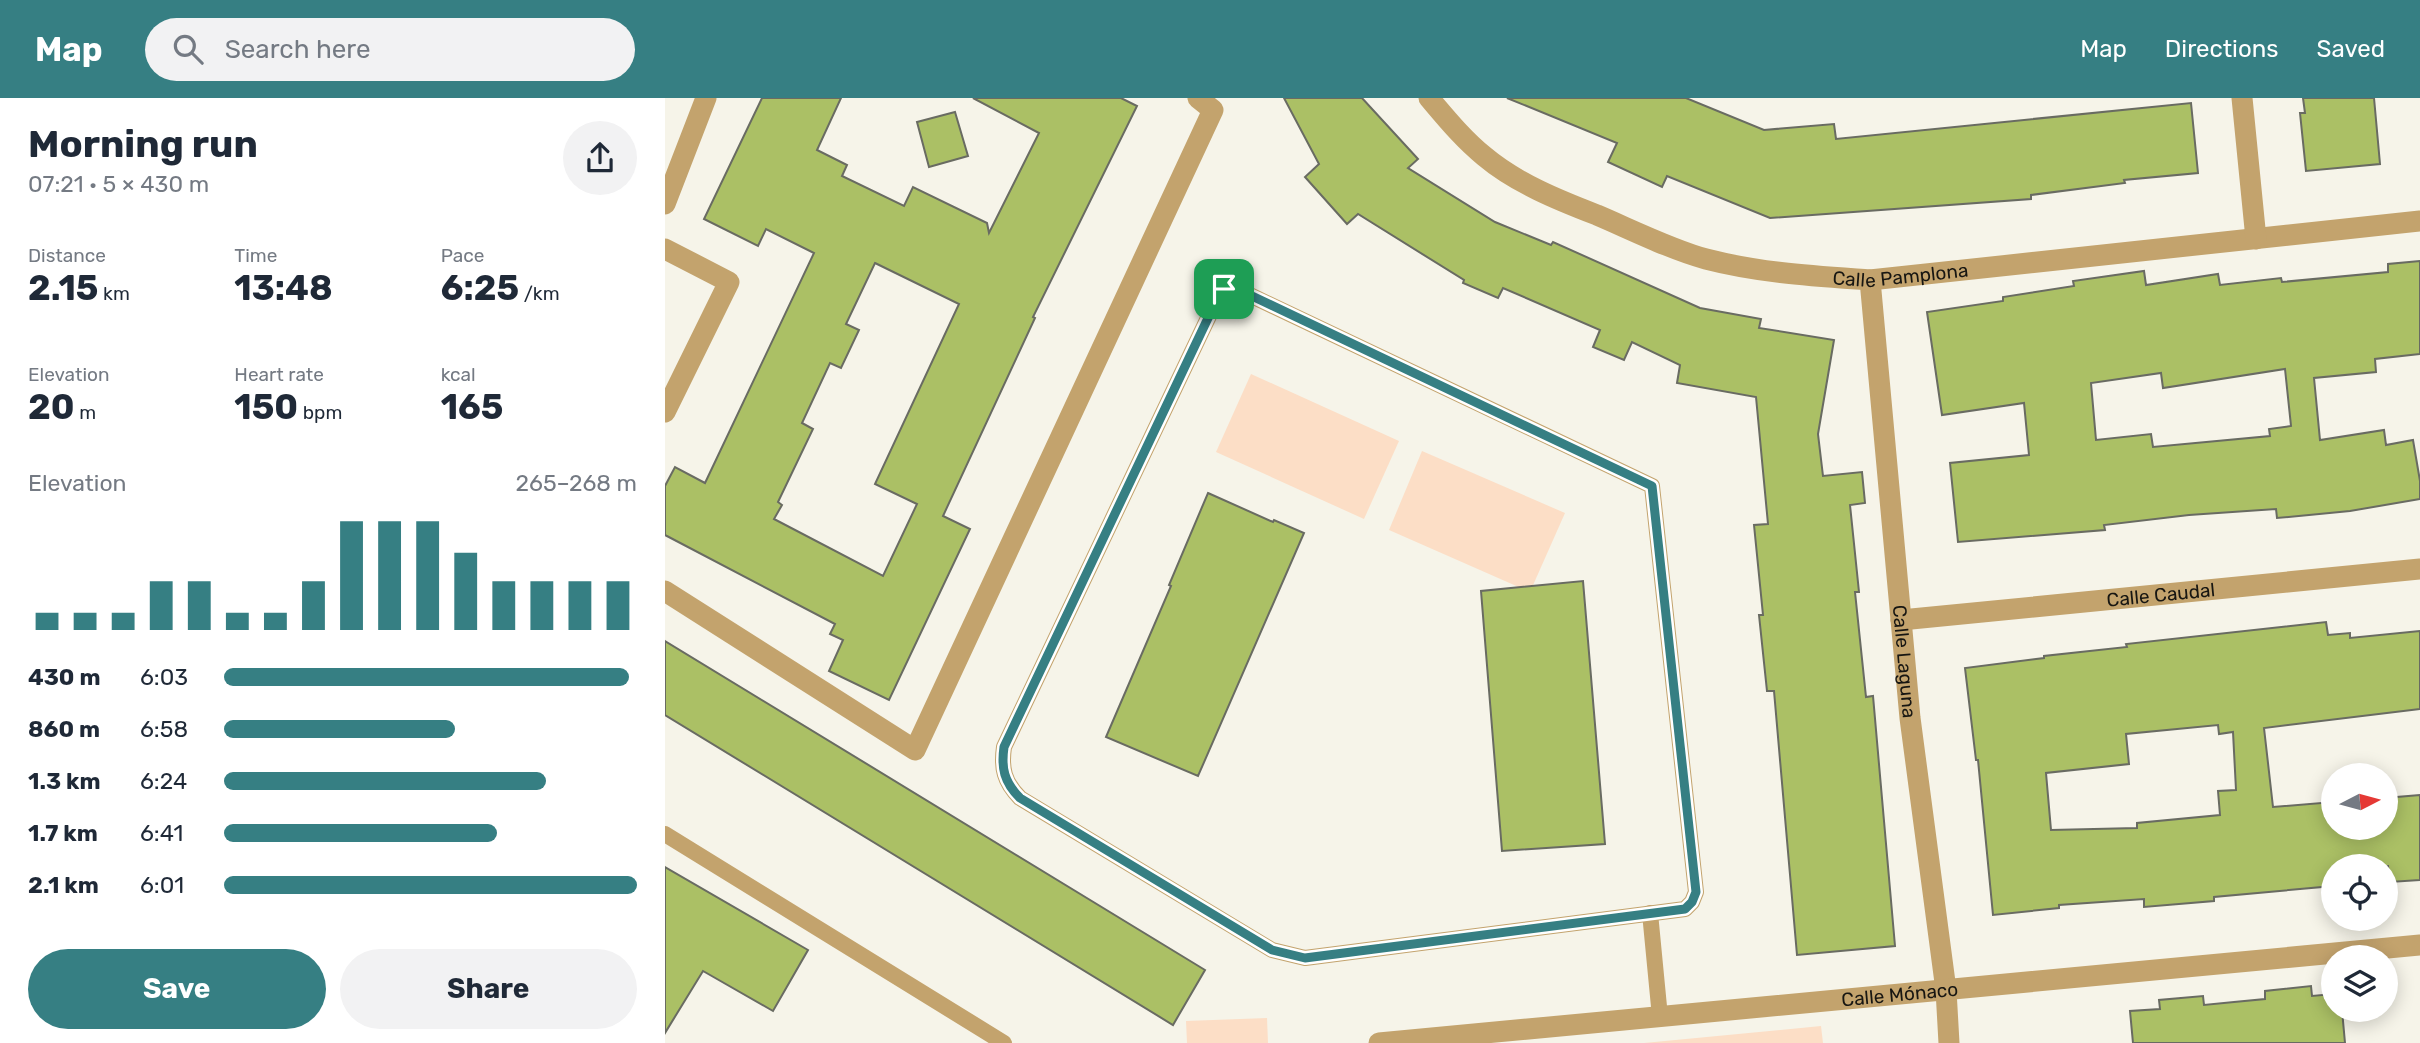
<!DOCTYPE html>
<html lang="en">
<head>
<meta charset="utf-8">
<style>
	body { margin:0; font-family:Rubik,sans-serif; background:#f2f2f3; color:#1f2937; height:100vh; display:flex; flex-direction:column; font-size:26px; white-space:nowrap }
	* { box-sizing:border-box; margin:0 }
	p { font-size:23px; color:#747a83 }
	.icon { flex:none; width:38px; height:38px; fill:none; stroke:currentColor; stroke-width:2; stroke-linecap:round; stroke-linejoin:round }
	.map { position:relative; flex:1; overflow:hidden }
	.side { display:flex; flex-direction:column; background:#fff; width:665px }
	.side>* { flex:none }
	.needle { width:46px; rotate:84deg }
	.tools { position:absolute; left:1656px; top:665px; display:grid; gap:14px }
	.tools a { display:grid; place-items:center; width:77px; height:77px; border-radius:50%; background:#fff; box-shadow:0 4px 18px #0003; font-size:35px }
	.pin { position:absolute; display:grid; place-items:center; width:60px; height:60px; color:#fff; margin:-30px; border-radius:14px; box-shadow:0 4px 10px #0006 }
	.round { display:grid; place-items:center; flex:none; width:74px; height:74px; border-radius:37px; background:#f2f2f3 }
	.overview { display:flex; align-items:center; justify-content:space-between; height:119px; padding:0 28px }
	h1 { font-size:38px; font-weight:700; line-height:52px }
	.figures { display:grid; grid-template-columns:repeat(3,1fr); gap:10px; height:119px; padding:7px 28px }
	.figures div { display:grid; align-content:center }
	.figures b { font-size:35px; font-weight:700 }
	.figures small { font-size:19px; font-weight:400 }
	.figures p { font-size:19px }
	.chart { height:196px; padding:14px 28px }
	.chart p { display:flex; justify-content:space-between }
	.chart svg { width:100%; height:126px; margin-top:7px; stroke:#367f83; stroke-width:6 }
	.primary-button { display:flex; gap:14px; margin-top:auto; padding:14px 28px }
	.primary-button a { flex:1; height:80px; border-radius:42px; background:#367f83; color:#fff; font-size:28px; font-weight:700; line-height:80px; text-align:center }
	.primary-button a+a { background:#f2f2f3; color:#1f2937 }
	ul { padding:0 28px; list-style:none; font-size:23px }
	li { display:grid; grid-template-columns:112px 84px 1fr; align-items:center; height:52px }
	li i { height:18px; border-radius:9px; background:#367f83 }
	header { display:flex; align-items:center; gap:42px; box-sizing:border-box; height:98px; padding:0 35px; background:#367f83; color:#fff }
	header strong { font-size:33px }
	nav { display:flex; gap:38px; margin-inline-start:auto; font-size:24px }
	.search { width:490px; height:63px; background:#f2f2f3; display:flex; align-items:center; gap:18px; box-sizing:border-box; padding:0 24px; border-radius:38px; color:#747a83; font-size:26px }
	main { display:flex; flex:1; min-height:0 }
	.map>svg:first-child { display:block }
</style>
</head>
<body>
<header>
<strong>Map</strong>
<div class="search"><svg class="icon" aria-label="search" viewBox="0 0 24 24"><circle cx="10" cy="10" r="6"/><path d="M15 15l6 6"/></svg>Search here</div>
<nav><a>Map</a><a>Directions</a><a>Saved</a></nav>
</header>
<main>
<section class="side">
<div class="overview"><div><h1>Morning run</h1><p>07:21 · 5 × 430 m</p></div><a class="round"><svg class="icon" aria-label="share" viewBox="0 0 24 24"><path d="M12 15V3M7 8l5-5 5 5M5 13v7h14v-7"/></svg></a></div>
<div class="figures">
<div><p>Distance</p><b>2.15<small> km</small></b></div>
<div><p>Time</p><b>13:48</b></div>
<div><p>Pace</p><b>6:25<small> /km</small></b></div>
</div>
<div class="figures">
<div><p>Elevation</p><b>20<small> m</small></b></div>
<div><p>Heart rate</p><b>150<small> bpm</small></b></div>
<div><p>kcal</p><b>165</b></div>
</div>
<div class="chart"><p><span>Elevation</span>265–268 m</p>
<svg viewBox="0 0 160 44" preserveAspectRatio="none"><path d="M5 44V38M15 44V38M25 44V38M35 44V27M45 44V27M55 44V38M65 44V38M75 44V27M85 44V6M95 44V6M105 44V6M115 44V17M125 44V27M135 44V27M145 44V27M155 44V27"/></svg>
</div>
<ul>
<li><b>430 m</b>6:03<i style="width:98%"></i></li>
<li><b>860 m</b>6:58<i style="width:56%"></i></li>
<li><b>1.3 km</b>6:24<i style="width:78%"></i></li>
<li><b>1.7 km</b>6:41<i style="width:66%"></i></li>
<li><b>2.1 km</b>6:01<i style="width:100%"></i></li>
</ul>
<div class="primary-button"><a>Save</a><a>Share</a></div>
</section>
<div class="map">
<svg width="1755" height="945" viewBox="0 0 1755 945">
	<rect width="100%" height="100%" fill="#f6f4e9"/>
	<!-- green -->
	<g fill="#fcdec6">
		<path d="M 586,276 L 734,343 L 699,421 L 551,354 Z"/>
		<path d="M 757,353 L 900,415 L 865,494 L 724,432 Z"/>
		<path d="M 602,920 L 603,945 L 522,945 L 521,923 Z"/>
		<path d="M 1156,928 L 1158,945 L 979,945 Z"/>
	</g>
	<!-- building -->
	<g fill="#abc065" stroke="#696b62" stroke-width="2" fill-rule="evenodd">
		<path d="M 97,0 L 176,0 L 152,52 L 182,67 L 177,78 L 239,108 L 248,89 L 322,125 L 324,135 L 374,35 L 308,0 L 456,0 L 472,8 L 368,219 L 370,220 L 278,418 L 305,431 L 224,602 L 164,573 L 178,542 L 165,536 L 170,526 L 0,437 L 0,388 L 10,369 L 40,385 L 149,155 L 101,131 L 93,148 L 39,121 ZM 210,165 L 294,206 L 210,386 L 252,406 L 218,478 L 109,421 L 117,407 L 113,404 L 148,331 L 137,325 L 165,265 L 176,270 L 194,232 L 181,226 Z"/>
		<path d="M 619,0 L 697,0 L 753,61 L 743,70 L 830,124 L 886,147 L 888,144 L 1035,210 L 1096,221 L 1094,230 L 1169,242 L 1153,336 L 1158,378 L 1197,374 L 1200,405 L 1185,407 L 1194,494 L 1190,494 L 1201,599 L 1208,598 L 1230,848 L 1132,857 L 1109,593 L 1102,593 L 1094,517 L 1098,517 L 1089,427 L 1103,426 L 1091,299 L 1012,285 L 1015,267 L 967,244 L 959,262 L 928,249 L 935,232 L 838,190 L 833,200 L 798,185 L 799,182 L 693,116 L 682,126 L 640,79 L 654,66 Z"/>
		<path d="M 842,0 L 1021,0 L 1099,32 L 1169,26 L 1171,41 L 1526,5 L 1533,75 L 1459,82 L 1460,85 L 1366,97 L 1366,101 L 1105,120 L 1002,78 L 997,89 L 943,64 L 952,45 Z"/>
		<path d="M 1638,0 L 1709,0 L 1715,66 L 1641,73 L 1635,15 L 1640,15 Z"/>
		<path d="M 290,14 L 303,58 L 264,69 L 252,24 Z"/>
		<path d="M 1755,163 L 1755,256 L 1710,261 L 1711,274 L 1649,280 L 1655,342 L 1719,332 L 1721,347 L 1748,342 L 1755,383 L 1755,401 L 1685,413 L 1612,420 L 1611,411 L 1524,417 L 1439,427 L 1440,432 L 1293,444 L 1285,365 L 1364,357 L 1359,305 L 1277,317 L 1262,214 L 1338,203 L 1338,199 L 1409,188 L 1408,183 L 1479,173 L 1481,187 L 1553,176 L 1555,187 L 1616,180 L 1617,184 L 1723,174 L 1723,166 ZM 1620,271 L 1626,328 L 1604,331 L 1605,338 L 1488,349 L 1486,336 L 1431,342 L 1426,285 L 1496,275 L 1498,290 Z"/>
		<path d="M 543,395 L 608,424 L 609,422 L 639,435 L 533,678 L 441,639 L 506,488 L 504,487 Z"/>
		<path d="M 918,483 L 940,746 L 837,753 L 816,493 Z"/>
		<path d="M 1661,524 L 1663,537 L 1685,535 L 1685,540 L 1755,533 L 1755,611 L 1599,630 L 1608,709 L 1668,704 L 1668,730 L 1720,730 L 1720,700 L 1755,697 L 1755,782 L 1725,784 L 1723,768 L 1668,768 L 1668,788 L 1549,799 L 1549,803 L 1479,809 L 1479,801 L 1394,807 L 1394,810 L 1328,817 L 1313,662 L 1311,662 L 1300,570 L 1379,560 L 1379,558 L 1462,549 L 1461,546 ZM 1553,627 L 1554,636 L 1568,634 L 1571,692 L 1553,693 L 1555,717 L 1472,725 L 1472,730 L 1386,732 L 1381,675 L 1464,666 L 1461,636 Z"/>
		<path d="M 0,543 L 540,872 L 508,927 L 0,617 Z"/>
		<path d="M 0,769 L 143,852 L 108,913 L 38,873 L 0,935 Z"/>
		<path d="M 1646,888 L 1647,898 L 1668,896 L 1668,912 L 1677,912 L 1680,945 L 1468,945 L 1465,913 L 1495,911 L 1494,902 L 1538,898 L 1539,907 L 1569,904 L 1600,901 L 1600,893 Z"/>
	</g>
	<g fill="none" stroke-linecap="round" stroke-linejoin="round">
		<!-- lane -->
		<g stroke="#c3a36d" stroke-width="16">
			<path d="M 568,189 L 987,388 L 1031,794 L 1027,804 L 1020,811 L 640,860 L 607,852 L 355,700 C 339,684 336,670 339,649 L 554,197 L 559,191 Z"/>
			<path d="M 0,736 L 339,945"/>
			<path d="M 985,815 L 995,919"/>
		</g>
		<!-- street -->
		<g stroke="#c3a36d" stroke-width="21">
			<path id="s1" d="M 764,0 C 781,20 798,41 819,58 C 851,85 893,102 932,117 C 965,131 1007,152 1041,161 C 1095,175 1150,178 1205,182 L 1755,123"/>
			<path d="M 1577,0 L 1591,141"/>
			<path d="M 0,106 L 41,0"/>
			<path d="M 0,151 L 64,184 L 0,314"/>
			<path id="s2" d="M 1205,182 L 1245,620 L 1281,892 L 1284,945"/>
			<path d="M 0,493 L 250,652 L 548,12 L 533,0"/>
			<path id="s3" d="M 1236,522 L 1755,471"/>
			<path id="s4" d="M 714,945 L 1755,847"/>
		</g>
	</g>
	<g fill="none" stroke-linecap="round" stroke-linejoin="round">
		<!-- route casing -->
		<g stroke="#fff" stroke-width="14">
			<path id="route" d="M 568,189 L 987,388 L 1031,794 L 1027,804 L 1020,811 L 640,860 L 607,852 L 355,700 C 339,684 336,670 339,649 L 554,197 L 559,191 Z"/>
		</g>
		<!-- route -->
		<use href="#route" stroke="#367f83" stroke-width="9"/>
	</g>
	<g text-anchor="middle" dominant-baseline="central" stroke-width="6" stroke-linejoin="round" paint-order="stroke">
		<!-- street labels -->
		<g font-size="19" fill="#171612" stroke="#fff">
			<text stroke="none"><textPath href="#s1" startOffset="522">Calle Pamplona</textPath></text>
			<text stroke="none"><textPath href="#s3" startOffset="261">Calle Caudal</textPath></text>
			<text stroke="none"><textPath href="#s2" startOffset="383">Calle Laguna</textPath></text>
			<text stroke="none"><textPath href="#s4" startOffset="523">Calle Mónaco</textPath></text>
		</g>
	</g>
</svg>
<div class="tools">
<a><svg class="needle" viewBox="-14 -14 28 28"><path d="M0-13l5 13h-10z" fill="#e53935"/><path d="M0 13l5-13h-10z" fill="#747a83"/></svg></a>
<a><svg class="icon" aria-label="locate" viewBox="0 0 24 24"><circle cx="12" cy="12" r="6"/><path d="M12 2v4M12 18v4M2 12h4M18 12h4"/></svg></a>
<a><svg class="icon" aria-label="layers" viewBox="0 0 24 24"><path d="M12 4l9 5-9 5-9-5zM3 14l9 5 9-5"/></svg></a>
</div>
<div class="pin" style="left:559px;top:191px;background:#1e9e55"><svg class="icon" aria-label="arrive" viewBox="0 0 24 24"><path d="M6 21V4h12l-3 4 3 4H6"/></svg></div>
</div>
</main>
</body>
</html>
